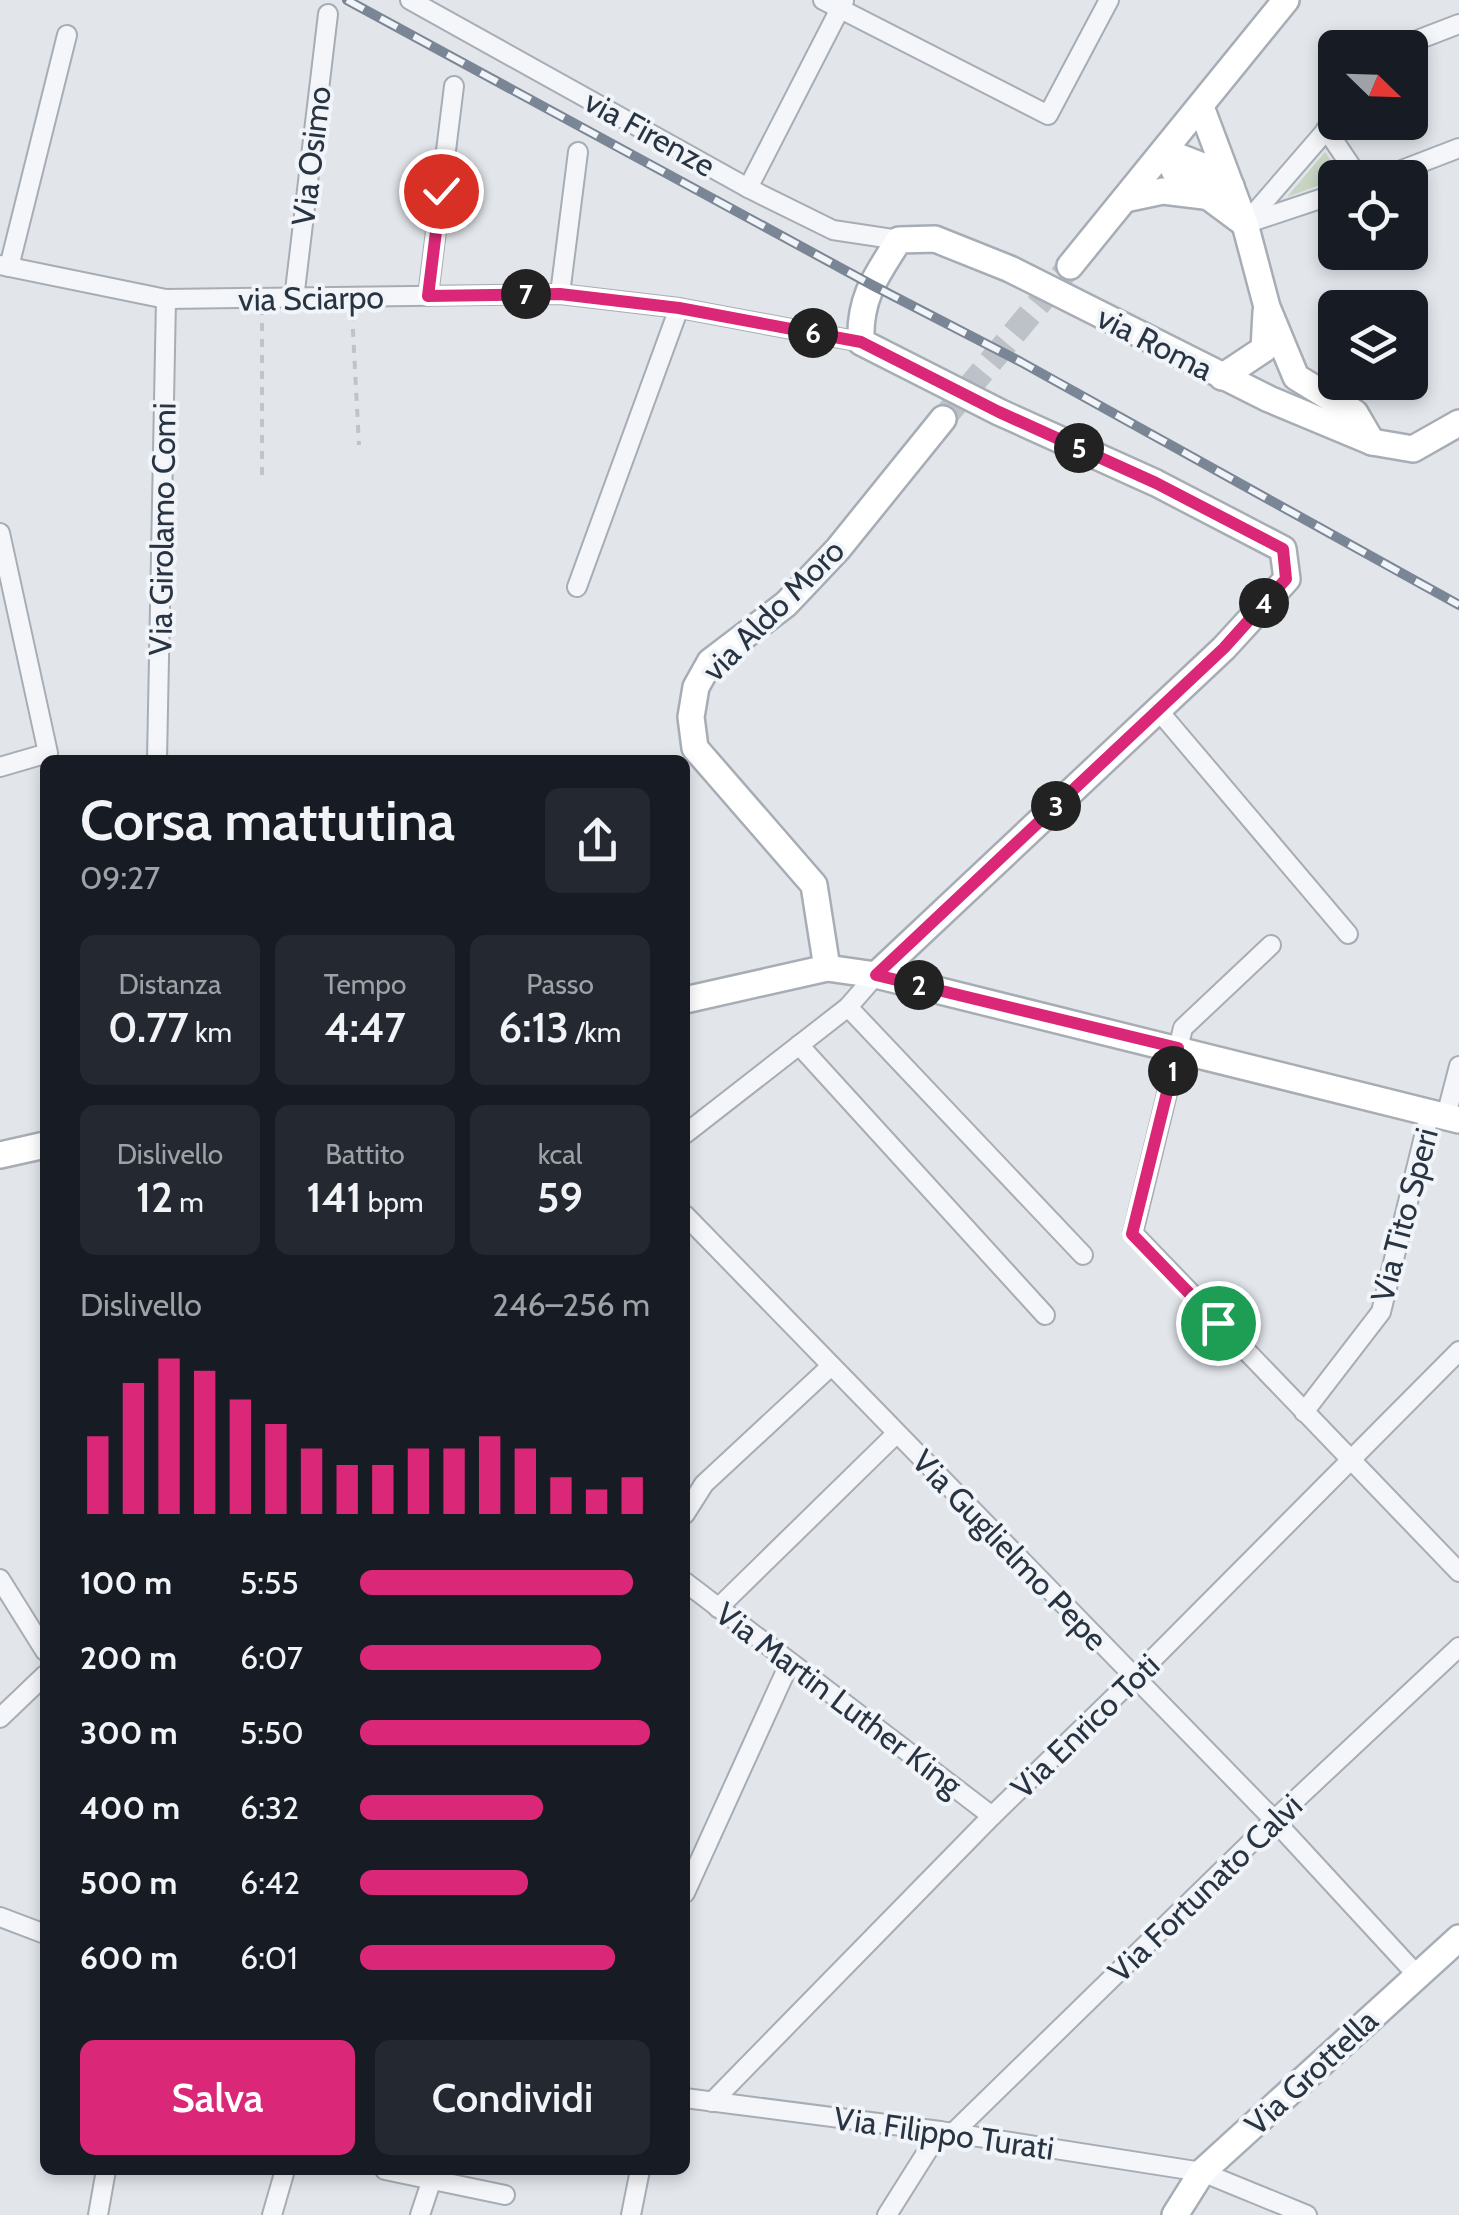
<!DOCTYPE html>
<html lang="it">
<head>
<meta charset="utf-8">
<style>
	body { margin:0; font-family:Cabin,sans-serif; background:#242831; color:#f1f3f6; height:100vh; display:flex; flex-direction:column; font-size:38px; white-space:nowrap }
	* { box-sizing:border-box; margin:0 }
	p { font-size:32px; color:#9ea1a6 }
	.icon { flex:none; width:55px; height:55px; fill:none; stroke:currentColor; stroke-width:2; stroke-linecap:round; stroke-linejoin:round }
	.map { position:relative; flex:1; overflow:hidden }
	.side { position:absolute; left:40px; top:755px; width:650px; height:1420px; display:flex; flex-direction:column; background:#171b24; border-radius:15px; box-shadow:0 5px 15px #0003 }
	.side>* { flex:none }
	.needle { width:65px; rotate:113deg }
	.buttons { position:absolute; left:1318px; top:30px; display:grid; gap:20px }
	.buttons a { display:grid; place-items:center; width:110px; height:110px; border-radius:15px; background:#171b24; box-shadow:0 5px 15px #0003; font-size:50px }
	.pin { position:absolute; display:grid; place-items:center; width:85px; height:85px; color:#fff; margin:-42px; border:5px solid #fff; border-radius:50%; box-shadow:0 2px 10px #0007 }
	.km { position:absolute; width:50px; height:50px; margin:-25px; border-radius:50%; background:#222; color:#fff; font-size:28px; line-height:50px; text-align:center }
	.round { display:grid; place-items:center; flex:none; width:105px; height:105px; border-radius:15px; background:#242831 }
	.overview { display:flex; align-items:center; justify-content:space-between; height:170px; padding:0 40px }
	h1 { font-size:55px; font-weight:600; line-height:75px }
	.stats { display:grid; grid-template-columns:repeat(3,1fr); gap:15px; height:170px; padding:10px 40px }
	.stats div { display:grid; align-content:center; border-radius:15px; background:#242831; text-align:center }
	.stats b { font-size:42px; font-weight:600 }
	.stats small { font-size:28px; font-weight:400 }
	.stats p { font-size:28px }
	.chart { height:280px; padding:20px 40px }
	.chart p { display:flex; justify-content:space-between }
	.chart svg { width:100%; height:180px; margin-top:10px; stroke:#db2777; stroke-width:6 }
	.action { display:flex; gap:20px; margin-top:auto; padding:20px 40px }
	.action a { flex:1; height:115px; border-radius:15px; background:#db2777; color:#fff; font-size:40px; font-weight:600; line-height:115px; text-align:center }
	.action a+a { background:#242831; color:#f1f3f6 }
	ul { padding:0 40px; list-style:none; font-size:32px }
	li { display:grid; grid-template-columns:160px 120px 1fr; align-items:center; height:75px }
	li i { height:25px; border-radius:12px; background:#db2777 }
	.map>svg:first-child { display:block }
</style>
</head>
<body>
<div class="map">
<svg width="1459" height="2215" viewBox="0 0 1459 2215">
	<rect width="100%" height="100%" fill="#e2e6eb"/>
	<!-- green -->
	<path fill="#c8d5c2" d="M 1325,152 L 1342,177 L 1287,197 Z"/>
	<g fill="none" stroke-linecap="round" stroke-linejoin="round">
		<!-- secondary-tunnel -->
		<path stroke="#bdc2c9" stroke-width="25" stroke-dasharray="25 12" stroke-linecap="butt" d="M 943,419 L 1070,266"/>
		<!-- street casing -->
		<g stroke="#a7adb5" stroke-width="22">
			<g id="street">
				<path d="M 410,0 L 748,188 L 833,230 L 899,240"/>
				<path d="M 823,0 L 1048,115 L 1109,0"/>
				<path d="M 1410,48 L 1420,39 L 1459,24"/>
				<path d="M 1326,129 L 1359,178"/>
				<path d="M 1381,178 L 1459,148"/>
				<path d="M 748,188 L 844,1"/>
				<path d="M 1245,224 L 1335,120"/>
				<path d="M 1245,224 L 1335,194"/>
				<path d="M 0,265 L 166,299 L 560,294 L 679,308 L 861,342"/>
				<path d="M 9,267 L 67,35"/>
				<path d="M 560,294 L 578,152"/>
				<path d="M 428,296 L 454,86"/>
				<path d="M 294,299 L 328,14"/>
				<path d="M 0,533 L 48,753 L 0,767"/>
				<path d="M 577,587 L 679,308"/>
				<path d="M 1158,710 L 1348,934"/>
				<path d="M 157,760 L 166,299"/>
				<path d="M 1271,945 L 1183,1028 L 1133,1233 L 1459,1572"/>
				<path d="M 848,1007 L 1083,1255"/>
				<path d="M 799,1045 L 1045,1315"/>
				<path d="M 1446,1116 L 1459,1066"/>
				<path d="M 685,1134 L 848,1007 L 876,975"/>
				<path d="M 685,1215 L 1274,1820 L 1416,1974"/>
				<path d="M 1304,1412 L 1381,1312 L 1430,1112"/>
				<path d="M 685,1514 L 704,1484 L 830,1367"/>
				<path d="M 0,1579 L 45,1651"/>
				<path d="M 685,1582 L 992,1816"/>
				<path d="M 718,1608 L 896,1434"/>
				<path d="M 0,1718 L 45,1675"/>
				<path d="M 685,1893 L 790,1662"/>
				<path d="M 0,1917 L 45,1934"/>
				<path d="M 685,2098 L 940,2131 L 1202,2172 L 1307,2215"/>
				<path d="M 712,2102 L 992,1816 L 1135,1677 L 1459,1351"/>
				<path d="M 953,2133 L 1274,1820 L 1459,1647"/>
				<path d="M 385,2170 L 505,2195"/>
				<path d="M 98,2215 L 106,2170"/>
				<path d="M 272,2215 L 285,2170"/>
				<path d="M 420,2215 L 434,2173"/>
				<path d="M 631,2215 L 640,2170"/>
				<path d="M 887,2215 L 940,2131"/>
			</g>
		</g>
		<!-- secondary casing -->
		<g stroke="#a7adb5" stroke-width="30">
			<g id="secondary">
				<path d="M 1201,107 L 1245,224 L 1267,307 L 1296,377 L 1355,413 L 1372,442"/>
				<path d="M 1164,151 L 1175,172 L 1245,224"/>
				<path d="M 1164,151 L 1205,167 L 1231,186"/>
				<path d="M 1125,199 L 1163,191 L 1204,196"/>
				<path d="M 1070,266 L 1286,0"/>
				<path d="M 1222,377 L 1264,349 L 1266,312"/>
				<path d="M 827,968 L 814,885 L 695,748 L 691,717 L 696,687 L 710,662 L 786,604 L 838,549 L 943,419"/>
				<path d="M 876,975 L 1459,1120"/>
				<path d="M 685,1000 L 827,968 L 876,975 L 1224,648 L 1287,579 L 1283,549 L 1156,483 L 999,412 L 861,342 C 859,298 876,276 899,240 L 935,239 L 1010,269 L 1269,399 L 1372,442 L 1413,449 L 1459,423"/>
				<path d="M 0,1155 L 45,1145"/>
				<path d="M 1175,2215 L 1202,2172 L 1459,1938"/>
			</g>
		</g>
		<!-- path -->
		<g stroke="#c0c4ca" stroke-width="4" stroke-dasharray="8 8" stroke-linecap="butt">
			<path d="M 352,313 L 359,445"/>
			<path d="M 262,475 L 262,314"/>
		</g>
		<!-- street -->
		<use href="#street" stroke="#f5f6f9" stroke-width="18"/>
		<!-- secondary -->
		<use href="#secondary" stroke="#fff" stroke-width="25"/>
		<!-- rail casing -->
		<g stroke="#7a8695" stroke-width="10">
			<path id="rail" d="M 347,0 L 872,285 L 1021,362 L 1459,605"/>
		</g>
		<!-- rail -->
		<use href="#rail" stroke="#f1f4f8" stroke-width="6" stroke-dasharray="19" stroke-linecap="butt"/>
	</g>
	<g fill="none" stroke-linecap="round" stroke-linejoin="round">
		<!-- route casing -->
		<g stroke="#fff" stroke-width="20">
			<path id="route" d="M 441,191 L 428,296 L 560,294 L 679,308 L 861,342 L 999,412 L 1156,483 L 1283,549 L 1286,579 L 1224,648 L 876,975 L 1178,1048 L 1132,1234 L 1218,1323"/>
		</g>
		<!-- route -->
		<use href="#route" stroke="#db2777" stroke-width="12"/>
	</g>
	<g text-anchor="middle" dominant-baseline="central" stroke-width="8" stroke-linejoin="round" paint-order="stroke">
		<!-- street labels -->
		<g font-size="32" fill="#293443" stroke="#f1f4f8">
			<text transform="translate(650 133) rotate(29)">via Firenze</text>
			<text transform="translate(311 156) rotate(-83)">Via Osimo</text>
			<text transform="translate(311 298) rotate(-1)">via Sciarpo</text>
			<text transform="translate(1155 343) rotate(27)">via Roma</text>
			<text transform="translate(162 529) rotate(-89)">Via Girolamo Comi</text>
			<text transform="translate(773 610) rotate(-45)">via Aldo Moro</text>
			<text transform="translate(1404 1215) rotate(-75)">Via Tito Speri</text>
			<text transform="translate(1010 1550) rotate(46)">Via Guglielmo Pepe</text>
			<text transform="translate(839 1699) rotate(37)">Via Martin Luther King</text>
			<text transform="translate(1085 1726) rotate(-44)">Via Enrico Toti</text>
			<text transform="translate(1205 1888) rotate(-44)">Via Fortunato Calvi</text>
			<text transform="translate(1311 2072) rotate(-43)">Via Grottella</text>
			<text transform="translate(944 2133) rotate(8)">Via Filippo Turati</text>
		</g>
	</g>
</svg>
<div class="buttons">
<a><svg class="needle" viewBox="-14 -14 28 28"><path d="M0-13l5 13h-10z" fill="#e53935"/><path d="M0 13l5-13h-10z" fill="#9ea1a6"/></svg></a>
<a><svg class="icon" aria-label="locate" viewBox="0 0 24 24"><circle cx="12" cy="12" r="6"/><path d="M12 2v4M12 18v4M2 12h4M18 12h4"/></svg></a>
<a><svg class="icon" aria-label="layers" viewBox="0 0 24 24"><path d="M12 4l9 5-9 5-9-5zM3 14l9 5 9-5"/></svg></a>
</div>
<div class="pin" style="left:1218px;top:1323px;background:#1e9e55"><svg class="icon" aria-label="arrive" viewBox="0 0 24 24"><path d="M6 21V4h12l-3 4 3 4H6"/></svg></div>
<div class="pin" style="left:441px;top:191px;background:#d93025"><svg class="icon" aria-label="check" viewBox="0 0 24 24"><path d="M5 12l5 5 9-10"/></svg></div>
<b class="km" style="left:1173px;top:1071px">1</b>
<b class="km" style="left:919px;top:985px">2</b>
<b class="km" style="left:1056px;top:806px">3</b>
<b class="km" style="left:1264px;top:603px">4</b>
<b class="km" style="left:1079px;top:448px">5</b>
<b class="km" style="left:813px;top:333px">6</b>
<b class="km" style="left:526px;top:294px">7</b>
<section class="side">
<div class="overview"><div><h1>Corsa mattutina</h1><p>09:27</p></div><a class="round"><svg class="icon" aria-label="share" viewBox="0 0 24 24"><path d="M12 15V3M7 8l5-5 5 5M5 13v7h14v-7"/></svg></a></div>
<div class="stats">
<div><p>Distanza</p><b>0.77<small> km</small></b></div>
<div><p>Tempo</p><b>4:47</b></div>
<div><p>Passo</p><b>6:13<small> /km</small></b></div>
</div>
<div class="stats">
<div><p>Dislivello</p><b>12<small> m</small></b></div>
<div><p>Battito</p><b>141<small> bpm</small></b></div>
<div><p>kcal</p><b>59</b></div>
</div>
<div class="chart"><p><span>Dislivello</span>246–256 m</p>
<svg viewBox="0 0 160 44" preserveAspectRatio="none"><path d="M5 44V25M15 44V12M25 44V6M35 44V9M45 44V16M55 44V22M65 44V28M75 44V32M85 44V32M95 44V28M105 44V28M115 44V25M125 44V28M135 44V35M145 44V38M155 44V35"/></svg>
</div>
<ul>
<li><b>100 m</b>5:55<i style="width:94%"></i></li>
<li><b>200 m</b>6:07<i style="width:83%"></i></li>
<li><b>300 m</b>5:50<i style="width:100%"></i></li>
<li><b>400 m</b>6:32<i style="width:63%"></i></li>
<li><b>500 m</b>6:42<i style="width:58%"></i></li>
<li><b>600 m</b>6:01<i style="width:88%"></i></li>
</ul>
<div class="action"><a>Salva</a><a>Condividi</a></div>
</section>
</div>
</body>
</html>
